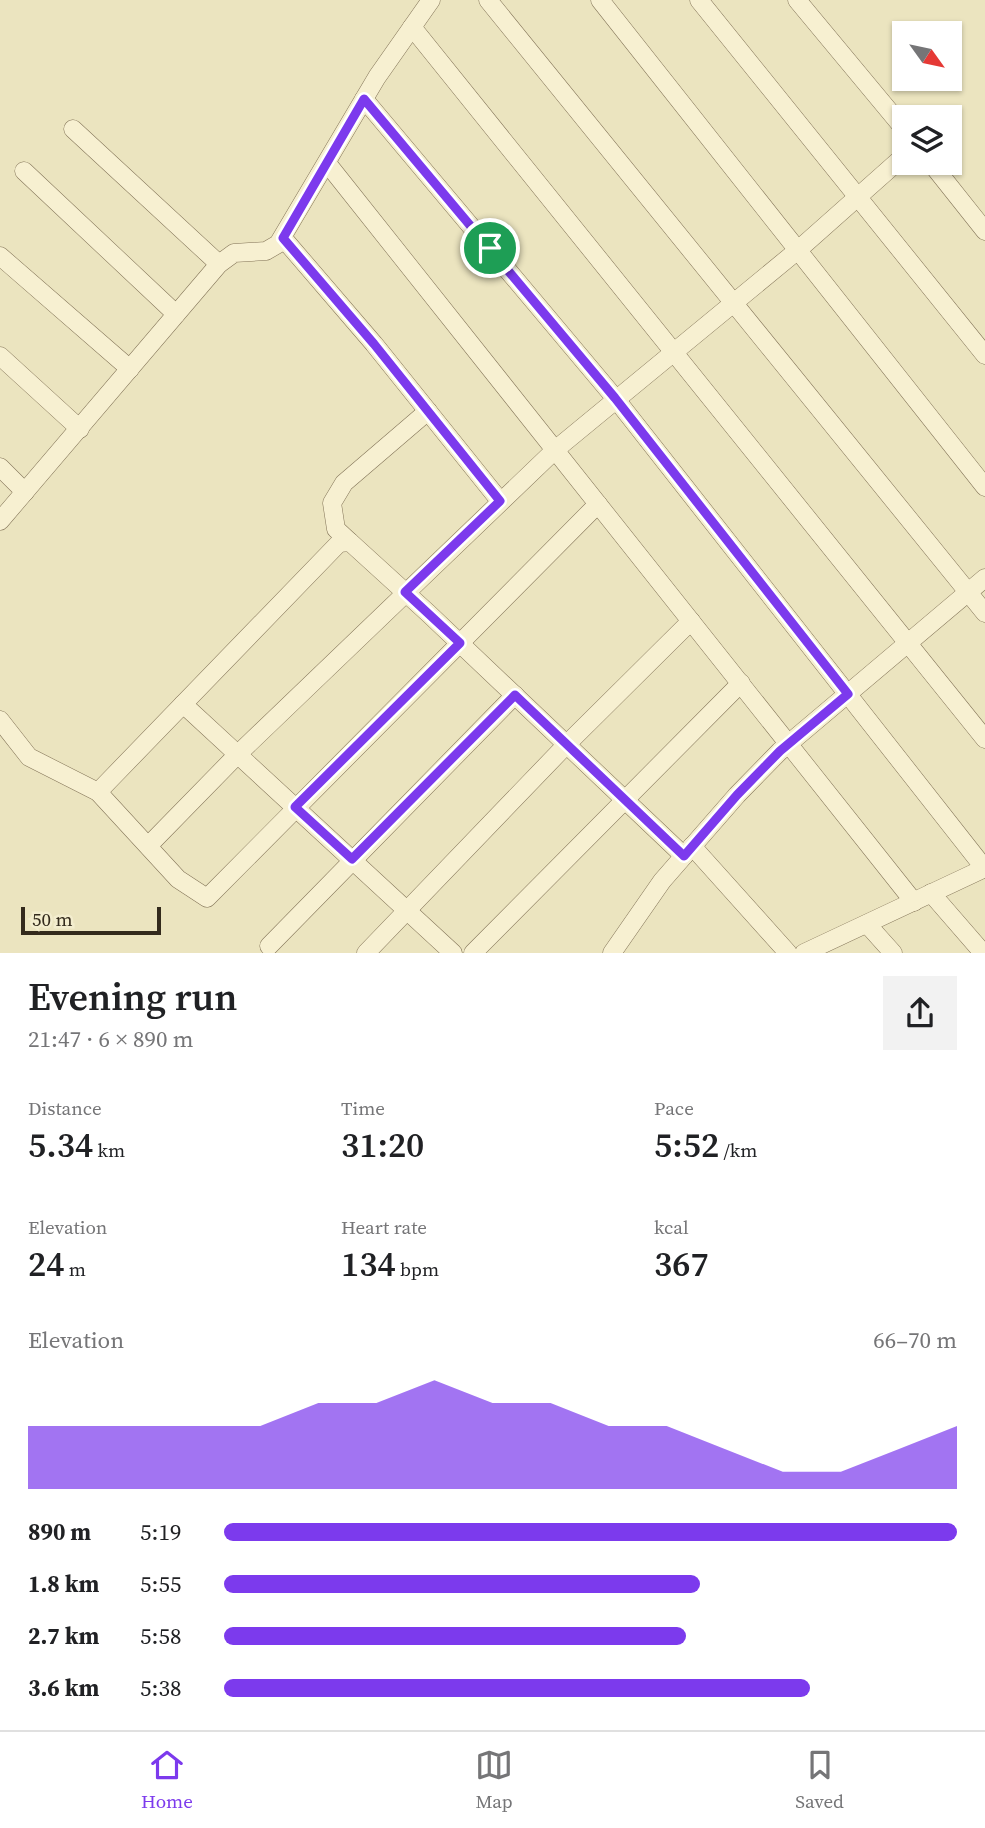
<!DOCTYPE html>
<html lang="en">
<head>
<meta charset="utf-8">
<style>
	body { margin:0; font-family:"Source Serif 4",serif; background:#f2f2f2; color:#202124; height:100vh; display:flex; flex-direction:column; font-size:26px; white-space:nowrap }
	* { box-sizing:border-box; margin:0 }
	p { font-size:23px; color:#757577 }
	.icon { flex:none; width:38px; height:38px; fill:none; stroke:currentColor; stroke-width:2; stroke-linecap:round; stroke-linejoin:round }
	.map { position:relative; height:953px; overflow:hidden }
	.side { display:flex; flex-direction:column; background:#fff; flex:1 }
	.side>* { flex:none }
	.needle { width:46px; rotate:123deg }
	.controls { position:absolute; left:892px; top:21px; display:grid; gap:14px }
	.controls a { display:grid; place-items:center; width:70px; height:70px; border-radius:0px; background:#fff; box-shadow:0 2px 5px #0004; font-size:35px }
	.scale { position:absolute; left:21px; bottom:18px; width:140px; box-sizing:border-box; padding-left:7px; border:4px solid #332a1c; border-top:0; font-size:19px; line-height:24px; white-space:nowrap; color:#332a1c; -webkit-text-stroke:5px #f3edce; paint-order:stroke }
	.pin { position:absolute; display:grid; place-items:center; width:60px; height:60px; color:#fff; margin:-30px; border:4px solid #fff; border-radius:50%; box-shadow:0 2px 7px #0007 }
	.round { display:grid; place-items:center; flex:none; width:74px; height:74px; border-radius:0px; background:#f2f2f2 }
	.headline { display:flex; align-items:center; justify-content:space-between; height:119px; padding:0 28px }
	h1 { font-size:38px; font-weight:600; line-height:52px }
	.stats { display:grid; grid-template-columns:repeat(3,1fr); gap:10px; height:119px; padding:7px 28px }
	.stats div { display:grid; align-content:center }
	.stats b { font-size:35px; font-weight:600 }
	.stats small { font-size:19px; font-weight:400 }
	.stats p { font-size:19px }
	.chart { height:196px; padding:14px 28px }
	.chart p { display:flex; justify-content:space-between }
	.chart svg { width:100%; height:126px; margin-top:7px; fill:#7c3aed; opacity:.7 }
	ul { padding:0 28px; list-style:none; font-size:23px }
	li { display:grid; grid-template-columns:112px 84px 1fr; align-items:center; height:52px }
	li i { height:18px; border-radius:9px; background:#7c3aed }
	.menu { display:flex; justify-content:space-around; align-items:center; height:98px; border-top:2px solid #e0e0e0; background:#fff; font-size:19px; color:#757577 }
	.menu a { display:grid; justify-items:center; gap:4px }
	.menu .selected { color:#7c3aed }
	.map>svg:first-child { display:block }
</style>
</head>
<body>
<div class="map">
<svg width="985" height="953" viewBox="0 0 985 953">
	<rect width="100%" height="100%" fill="#ebe4bf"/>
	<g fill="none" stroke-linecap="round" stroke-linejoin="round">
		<!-- minor casing -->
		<g stroke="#837458" stroke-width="19">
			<g id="minor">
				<path d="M 488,0 L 985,613"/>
				<path d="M 600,0 L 985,487"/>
				<path d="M 699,0 L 985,355"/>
				<path d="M 797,0 L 905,130"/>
				<path d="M 412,27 L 985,739"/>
				<path d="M 364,99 L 615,398 L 985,869"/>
				<path d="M 73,129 L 219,264"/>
				<path d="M 327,163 L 914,902"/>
				<path d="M 931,163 L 985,231"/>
				<path d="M 24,171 L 176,314"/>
				<path d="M 283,238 L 374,344 L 500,501"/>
				<path d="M 0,256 L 130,369"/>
				<path d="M 0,356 L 80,429"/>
				<path d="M 0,467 L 25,492"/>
				<path d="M 0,521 L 219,264 L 234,253 L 266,251 L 278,244 L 377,77 L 431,0"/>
				<path d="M 350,542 L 336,529 L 332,503 L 344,483 L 428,411"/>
				<path d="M 183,704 L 453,953"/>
				<path d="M 0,720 L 29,757 L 98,792 L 178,879 L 207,898 L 598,504"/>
				<path d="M 98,792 L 339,543 L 350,542 L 428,613 L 684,856"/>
				<path d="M 152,842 L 238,754 L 555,450 L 798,250 L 905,155"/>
				<path d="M 692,846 L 788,953"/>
				<path d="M 931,893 L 983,953"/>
				<path d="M 867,924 L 893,953"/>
				<path d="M 269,946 L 515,695"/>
				<path d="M 366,953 L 567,744 L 691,621"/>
				<path d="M 473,953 L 741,683"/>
				<path d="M 612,953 L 662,881 L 737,795 L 780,751 L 985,578"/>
				<path d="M 804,953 L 985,868"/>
			</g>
		</g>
		<!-- minor -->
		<use href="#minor" stroke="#f7f0d1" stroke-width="18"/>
	</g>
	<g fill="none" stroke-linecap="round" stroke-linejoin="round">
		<!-- route casing -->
		<g stroke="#fff" stroke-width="14">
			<path id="route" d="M 364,99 L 615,398 L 848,694 L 780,751 L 737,795 L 684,856 L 515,695 L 352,859 L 295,807 L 460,643 L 405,592 L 500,501 L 374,344 L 283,238 Z"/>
		</g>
		<!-- route -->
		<use href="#route" stroke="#7c3aed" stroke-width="9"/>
	</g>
</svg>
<div class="controls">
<a><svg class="needle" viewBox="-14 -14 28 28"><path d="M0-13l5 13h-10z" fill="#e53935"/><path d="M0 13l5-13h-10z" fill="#757577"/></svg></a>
<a><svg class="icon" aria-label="layers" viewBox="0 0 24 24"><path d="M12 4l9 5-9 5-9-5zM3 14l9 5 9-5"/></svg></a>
</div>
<div class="scale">50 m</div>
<div class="pin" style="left:490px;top:248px;background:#1e9e55"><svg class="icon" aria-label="arrive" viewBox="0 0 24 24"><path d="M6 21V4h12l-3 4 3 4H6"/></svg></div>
</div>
<section class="side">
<div class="headline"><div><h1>Evening run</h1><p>21:47 · 6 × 890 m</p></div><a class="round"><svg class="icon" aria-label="share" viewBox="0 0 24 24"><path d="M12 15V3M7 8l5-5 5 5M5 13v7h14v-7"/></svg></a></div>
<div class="stats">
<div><p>Distance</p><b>5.34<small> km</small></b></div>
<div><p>Time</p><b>31:20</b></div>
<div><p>Pace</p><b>5:52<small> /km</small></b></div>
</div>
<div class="stats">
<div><p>Elevation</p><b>24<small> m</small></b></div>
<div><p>Heart rate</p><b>134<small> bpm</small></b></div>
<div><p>kcal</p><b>367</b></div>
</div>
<div class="chart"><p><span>Elevation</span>66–70 m</p>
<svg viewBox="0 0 160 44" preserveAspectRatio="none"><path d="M0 44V22L10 22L20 22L30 22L40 22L50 14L60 14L70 6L80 14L90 14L100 22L110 22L120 30L130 38L140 38L150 30L160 22V44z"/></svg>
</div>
<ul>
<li><b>890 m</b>5:19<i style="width:100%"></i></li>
<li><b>1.8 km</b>5:55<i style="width:65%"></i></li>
<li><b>2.7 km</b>5:58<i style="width:63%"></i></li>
<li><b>3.6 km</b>5:38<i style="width:80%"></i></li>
</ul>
</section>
<nav class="menu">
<a class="selected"><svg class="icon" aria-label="home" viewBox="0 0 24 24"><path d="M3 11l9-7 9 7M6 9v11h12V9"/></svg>Home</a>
<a><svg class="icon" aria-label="map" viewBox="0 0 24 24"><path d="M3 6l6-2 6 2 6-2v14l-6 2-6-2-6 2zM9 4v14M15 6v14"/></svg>Map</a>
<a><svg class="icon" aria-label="saved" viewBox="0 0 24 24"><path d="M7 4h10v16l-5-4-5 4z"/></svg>Saved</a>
</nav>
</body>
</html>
